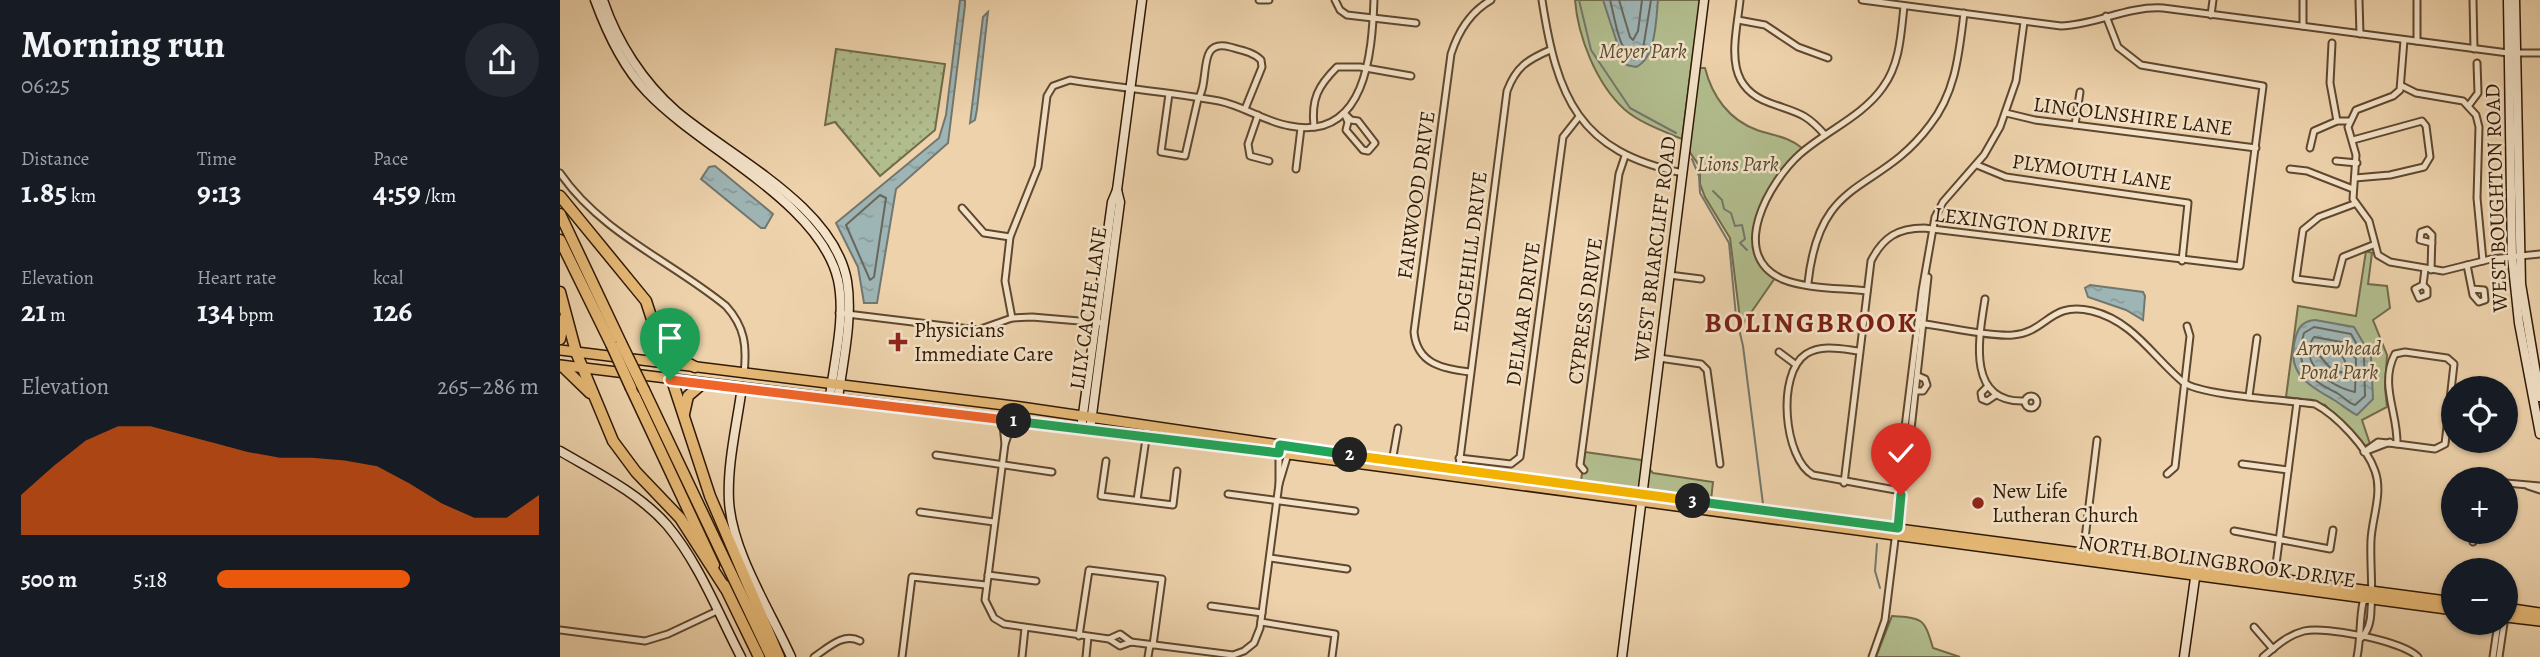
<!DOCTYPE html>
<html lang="en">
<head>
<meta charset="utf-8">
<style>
	body { margin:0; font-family:Alegreya,serif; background:#242831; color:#f1f3f6; height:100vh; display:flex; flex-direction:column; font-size:26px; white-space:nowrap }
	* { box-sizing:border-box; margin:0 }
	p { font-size:23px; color:#9ea1a6 }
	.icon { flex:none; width:38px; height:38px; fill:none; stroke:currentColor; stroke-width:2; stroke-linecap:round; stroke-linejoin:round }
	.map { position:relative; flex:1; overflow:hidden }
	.side { display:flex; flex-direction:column; background:#171b24; width:560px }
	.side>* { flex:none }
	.controls { position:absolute; left:1881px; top:376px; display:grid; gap:14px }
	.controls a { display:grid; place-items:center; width:77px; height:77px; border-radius:50%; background:#171b24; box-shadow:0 2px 5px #0004; font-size:35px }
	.pin { position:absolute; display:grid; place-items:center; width:60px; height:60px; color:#fff; margin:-72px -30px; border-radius:50% 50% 50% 0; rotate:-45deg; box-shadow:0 0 7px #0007 }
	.pin .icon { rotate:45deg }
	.km { position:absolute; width:35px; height:35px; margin:-18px; border-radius:50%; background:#222; color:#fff; font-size:19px; line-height:35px; text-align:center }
	.round { display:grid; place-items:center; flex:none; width:74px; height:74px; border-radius:37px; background:#242831 }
	.overview { display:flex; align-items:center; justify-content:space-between; height:119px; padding:0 21px }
	h1 { font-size:38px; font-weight:700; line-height:52px }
	.metrics { display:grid; grid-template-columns:repeat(3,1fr); gap:10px; height:119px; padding:7px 21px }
	.metrics div { display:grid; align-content:center }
	.metrics b { font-size:30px; font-weight:700 }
	.metrics small { font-size:19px; font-weight:400 }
	.metrics p { font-size:19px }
	.chart { height:196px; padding:14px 21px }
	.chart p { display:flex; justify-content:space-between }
	.chart svg { width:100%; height:126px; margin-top:7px; fill:#ea580c; opacity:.7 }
	ul { padding:0 21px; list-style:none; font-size:23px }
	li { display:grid; grid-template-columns:112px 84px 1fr; align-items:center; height:52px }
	li i { height:18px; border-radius:9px; background:#ea580c }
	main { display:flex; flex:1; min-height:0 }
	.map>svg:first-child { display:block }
</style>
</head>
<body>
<main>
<section class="side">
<div class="overview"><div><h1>Morning run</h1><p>06:25</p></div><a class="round"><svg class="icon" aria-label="share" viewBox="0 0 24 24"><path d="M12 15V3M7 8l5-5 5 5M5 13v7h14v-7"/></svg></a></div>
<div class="metrics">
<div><p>Distance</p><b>1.85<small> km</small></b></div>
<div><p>Time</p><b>9:13</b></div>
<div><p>Pace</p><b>4:59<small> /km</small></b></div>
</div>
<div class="metrics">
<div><p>Elevation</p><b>21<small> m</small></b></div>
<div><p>Heart rate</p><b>134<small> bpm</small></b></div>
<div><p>kcal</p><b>126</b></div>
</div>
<div class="chart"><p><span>Elevation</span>265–286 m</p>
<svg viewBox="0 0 160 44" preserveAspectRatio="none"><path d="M0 44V30L10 20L20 11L30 6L40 6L50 9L60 12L70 15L80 17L90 17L100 18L110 20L120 26L130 33L140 38L150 38L160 30V44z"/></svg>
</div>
<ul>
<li><b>500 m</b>5:18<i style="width:60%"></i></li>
</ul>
</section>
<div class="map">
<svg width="1980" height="657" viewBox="0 0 1980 657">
	<defs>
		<pattern id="grass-dots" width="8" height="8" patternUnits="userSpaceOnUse" patternTransform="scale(1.75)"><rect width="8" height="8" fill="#b2bd8e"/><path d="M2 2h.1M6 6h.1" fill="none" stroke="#99a279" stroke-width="1.8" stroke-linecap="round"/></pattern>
		<pattern id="water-ripples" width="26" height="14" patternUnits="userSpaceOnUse" patternTransform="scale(1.75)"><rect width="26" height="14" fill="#9eb5b5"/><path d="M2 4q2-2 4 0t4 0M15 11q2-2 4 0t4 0" fill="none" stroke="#889b9a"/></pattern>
	</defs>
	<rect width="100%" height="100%" fill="#edd2ab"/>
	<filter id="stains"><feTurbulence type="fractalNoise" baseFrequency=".00286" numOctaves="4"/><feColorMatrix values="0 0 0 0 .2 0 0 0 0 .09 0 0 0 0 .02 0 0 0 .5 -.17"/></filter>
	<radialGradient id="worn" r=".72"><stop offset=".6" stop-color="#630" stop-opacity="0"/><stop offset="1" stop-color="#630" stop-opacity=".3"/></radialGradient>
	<!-- grass -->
	<path fill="url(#grass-dots)" stroke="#716b4a" stroke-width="2" d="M 276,49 L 385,64 L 375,130 L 320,176 L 275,122 L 265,125 Z"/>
	<!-- green -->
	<g fill="#b2bd8e" stroke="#716b4a" stroke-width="2">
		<path d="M 1015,0 L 1140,0 L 1122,139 C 1103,131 1080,123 1064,109 C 1036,83 1018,37 1015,0 Z"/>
		<path d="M 1139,68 L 1145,68 C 1152,96 1169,120 1197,130 C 1214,136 1227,136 1242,148 C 1211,181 1166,240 1215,278 L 1181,327 L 1170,238 L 1145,197 L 1140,184 L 1140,167 L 1129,151 Z"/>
		<path d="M 1806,251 L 1812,253 L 1808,284 L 1827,286 L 1830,308 L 1813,320 L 1827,355 L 1825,388 L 1827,407 L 1802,420 L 1810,444 L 1803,446 L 1765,405 L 1726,397 L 1738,306 L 1796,316 Z"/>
		<path d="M 1025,452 L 1081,460 L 1093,473 L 1153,482 L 1151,500 L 1021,481 Z"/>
		<path d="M 1332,616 C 1363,618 1364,618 1373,648 L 1400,657 L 1316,657 Z"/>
	</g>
	<!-- water -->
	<g fill="url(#water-ripples)" stroke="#72776f" stroke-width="2">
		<path d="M 400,0 L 405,0 L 405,5 L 388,143 L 336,189 L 317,303 L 304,303 L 298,267 L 276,223 L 379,138 L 386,115 Z"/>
		<path d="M 1043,0 L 1098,0 C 1096,20 1096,58 1076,67 L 1067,65 L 1062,58 Z"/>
		<path d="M 428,12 L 417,109 L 415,120 L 410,123 L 423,17 Z"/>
		<path d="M 155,166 L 213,214 L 205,228 L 201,228 L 141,179 L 149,167 Z"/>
		<path d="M 1530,285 L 1583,292 L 1585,296 L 1583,320 L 1566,310 L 1528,297 L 1525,288 Z"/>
		<path d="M 1755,320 L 1794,327 L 1811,356 L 1813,399 L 1797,415 C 1789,411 1782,405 1774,400 C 1747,384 1725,373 1736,336 C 1739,326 1744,321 1755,320 Z"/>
	</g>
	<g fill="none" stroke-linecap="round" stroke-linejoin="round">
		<!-- shore -->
		<g stroke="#67675d" stroke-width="2">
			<path d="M 1050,0 C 1055,17 1058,52 1075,60 L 1083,49 L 1091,0"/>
			<path d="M 1059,0 L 1070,37 L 1073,40 L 1078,31 L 1082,0"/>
			<path d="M 320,195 L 326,198 L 314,277 L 310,280 L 286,225 Z"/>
			<path d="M 1754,327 L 1791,334 L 1804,357 L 1805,396 L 1795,405 C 1788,403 1784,397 1777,393 C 1748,379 1734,367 1744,333 Z"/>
			<path d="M 1754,337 L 1787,343 L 1796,359 L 1795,392 C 1772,388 1736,362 1754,337 Z"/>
			<path d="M 1763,349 L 1780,352 L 1785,361 L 1784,373 L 1771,369 L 1759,355 Z"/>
		</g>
		<!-- stream -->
		<g stroke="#72776f" stroke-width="2">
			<path d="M 1019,0 L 1031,50 L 1070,108 L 1116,133"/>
			<path d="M 1132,159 L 1139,176 L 1140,193 L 1169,243 L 1176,316 L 1183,346 L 1203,504"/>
			<path d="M 1153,191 L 1162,200 L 1164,209 L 1171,213 L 1175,226 L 1182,225 L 1185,239 L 1180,243 L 1187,250"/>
			<path d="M 1317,544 L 1315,571 L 1320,588"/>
		</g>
		<!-- street casing -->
		<g stroke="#5f472e" stroke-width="9">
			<g id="street">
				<path d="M 699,0 L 709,0"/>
				<path d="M 775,0 L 780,10 L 787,15 L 856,23"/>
				<path d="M 982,0 C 997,97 1018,152 1123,173"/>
				<path d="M 1180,0 C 1176,40 1161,86 1210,103 C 1237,113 1245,112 1265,135"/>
				<path d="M 1302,0 L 1501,26 C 1535,25 1567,6 1603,8 L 1948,53 L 1980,53"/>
				<path d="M 1743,0 L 1743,26"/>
				<path d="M 1799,0 L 1800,34"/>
				<path d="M 1857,0 L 1857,41"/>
				<path d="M 1913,0 L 1914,49"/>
				<path d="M 1651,15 L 1653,0"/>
				<path d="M 1178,20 L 1205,25 L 1238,47 L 1268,58"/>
				<path d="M 1844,40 L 1840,90 L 1833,96 L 1796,110 L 1788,127 L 1796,155 L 1793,199 L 1809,221 L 1818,255 L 1830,262 L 1883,271 L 1931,259 L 1980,254"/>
				<path d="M 1772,43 L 1770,83 L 1777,121"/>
				<path d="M 1842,86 L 1856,93 L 1903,101 L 1916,115 L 1919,127 L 1917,198 L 1923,261"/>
				<path d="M 609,94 L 601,152 L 625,156 L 638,99 C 651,80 636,38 670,47 C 681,50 693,52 701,60 L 702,67 L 685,109"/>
				<path d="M 1909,105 L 1918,93 L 1917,63"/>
				<path d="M 784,113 L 791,120 L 798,121 L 815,143 L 808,151 L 803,150 L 786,130 L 788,122 Z"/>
				<path d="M 1446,113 L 1475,120 L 1696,148"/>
				<path d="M 698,115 L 688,144 L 690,156 L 709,161"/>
				<path d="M 1515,125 L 1520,92"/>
				<path d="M 754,127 C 751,99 758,86 777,67 L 800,67 L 851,76"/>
				<path d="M 1793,140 L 1862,121 L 1866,126 L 1870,157 L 1864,167 L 1830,175 L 1795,178"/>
				<path d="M 1750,148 L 1754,131 L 1777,121 L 1789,121"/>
				<path d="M 1776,161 L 1797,163"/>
				<path d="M 1417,165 L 1446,177 L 1628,203 L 1622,261"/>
				<path d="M 736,169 L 741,128"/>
				<path d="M 1730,169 L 1747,171 L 1793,189"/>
				<path d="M 0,173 C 41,233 111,261 166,306 C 185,327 187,346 184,374"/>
				<path d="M 1794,204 L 1759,217 L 1743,230 L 1736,279 L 1776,284 L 1783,257 L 1813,245"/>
				<path d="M 402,208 L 424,233 L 450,237"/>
				<path d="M 1907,265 L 1913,295 L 1919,302 L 1925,300 L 1924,290 L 1912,289"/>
				<path d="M 1871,270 L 1872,235 L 1867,230 L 1861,232 L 1860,240 L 1872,243"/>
				<path d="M 1109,275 L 1141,279"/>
				<path d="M 1248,283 C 1260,173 1317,196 1370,125 C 1396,92 1399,53 1404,13"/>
				<path d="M 1863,285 L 1867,289 L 1867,295 L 1859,298 L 1855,289 L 1863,285 L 1865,269"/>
				<path d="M 1307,291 C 1281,288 1246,289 1222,279 C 1167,254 1210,181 1240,154 C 1266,131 1303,116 1323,87 C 1340,64 1341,34 1344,6"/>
				<path d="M 1425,299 C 1419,337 1406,403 1464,401"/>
				<path d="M 279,313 L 418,330 L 452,318 L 472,317 L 543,323"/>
				<path d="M 452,318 L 445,281 L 450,237 L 478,167 L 487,96 L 493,86 L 510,80 C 559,88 609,92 659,101 C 684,106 705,122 730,126 C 806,141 812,53 814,0"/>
				<path d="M 1358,323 C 1384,326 1429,337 1453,335 C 1488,332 1489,301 1532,311 C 1573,321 1593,357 1623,382 C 1641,396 1728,400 1755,404 C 1776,415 1807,447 1815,471 C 1823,493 1812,518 1811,540 C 1810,563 1813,587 1811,609 C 1811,620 1809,631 1801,638"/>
				<path d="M 1299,351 C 1282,349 1262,344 1246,354 C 1216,374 1224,459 1253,475 L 1341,491"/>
				<path d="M 1219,352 L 1235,364"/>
				<path d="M 1845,352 L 1887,358 L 1894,364 L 1885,444 L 1875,449 L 1837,444 C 1838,413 1819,384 1835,354 Z"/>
				<path d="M 1099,358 L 1141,364 L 1147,370 L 1160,464"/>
				<path d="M 910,372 C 883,369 857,364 854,332 L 891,54 C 898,32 910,12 931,0"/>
				<path d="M 1427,387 L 1421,393 L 1422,399 L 1427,401 L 1436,395"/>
				<path d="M 1356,391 L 1363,391 L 1367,385 L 1365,379 L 1358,376"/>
				<circle cx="1471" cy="402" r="6"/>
				<path d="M 1689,396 L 1697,338"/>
				<path d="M 449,420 L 451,427 L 445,444 L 425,600 L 434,618 L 444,624 L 549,639 L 560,646 L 571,642 L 673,655 L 684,651 L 694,643 L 700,628 L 719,484 L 719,451"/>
				<path d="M 445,444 L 443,425 L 449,420"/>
				<path d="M 1804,452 L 1818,442 L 1837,444"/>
				<path d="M 1804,452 L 1830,442"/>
				<path d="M 376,455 L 492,472"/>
				<path d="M 1348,457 L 1354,456 L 1359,450 L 1357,444 L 1350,441"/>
				<path d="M 899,458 L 951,464 L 960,457 L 1003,137 L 1018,118"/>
				<path d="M 546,461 L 541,496 L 613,505 L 617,471"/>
				<path d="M 832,462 L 838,428"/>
				<path d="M 1682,464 L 1728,470"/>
				<path d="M 1024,470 L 1020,465 L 1059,174 L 1065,156"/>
				<path d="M 898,474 L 947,91 C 956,67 967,60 990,50"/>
				<path d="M 1607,474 L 1615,467 L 1630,336 L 1627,326"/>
				<path d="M 1284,483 L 1311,261 C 1323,237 1338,228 1364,228 L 1680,266 L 1703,86 L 1581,65 L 1558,47 L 1546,16"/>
				<path d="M 1946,483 L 1980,486"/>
				<path d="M 719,484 L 728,454"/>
				<path d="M 1968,486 L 1980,490"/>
				<path d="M 1341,491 L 1338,483 L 1362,291 L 1375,217 L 1383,202 L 1424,155 L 1440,127 L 1456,81 L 1464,22"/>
				<path d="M 668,494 L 795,511"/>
				<path d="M 577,500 L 588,425"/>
				<path d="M 360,512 L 434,522"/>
				<path d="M 1674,531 L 1770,549 L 1773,530"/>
				<path d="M 1913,542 L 1915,532"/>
				<path d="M 1523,555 L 1537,440"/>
				<path d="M 710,558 L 787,569"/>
				<path d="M 428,575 L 476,581"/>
				<path d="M 1714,580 L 1737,402"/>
				<path d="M 651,606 L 702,613"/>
				<path d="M 701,622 L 775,634 L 772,657"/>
				<path d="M 1694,627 L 1713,649"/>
				<path d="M 0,630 L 85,641 L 108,634 L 157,611"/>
				<path d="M 519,636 L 529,570 L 602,579 L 593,645"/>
				<path d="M 549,639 L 560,634 L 571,642"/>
				<path d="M 254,657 C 268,648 283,632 300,641"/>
				<path d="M 342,657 L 352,577 L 426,585"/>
				<path d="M 462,657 L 465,628"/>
				<path d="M 526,657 L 528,637"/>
				<path d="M 588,657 L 590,645"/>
				<path d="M 1312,657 L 1325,620 L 1341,491 L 1345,483 L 1368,277"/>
				<path d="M 1703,657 C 1716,646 1728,635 1744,631 C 1766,626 1843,641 1858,657"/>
				<path d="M 1797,657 C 1801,638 1799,622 1803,602 L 1809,599"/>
				<path d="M 1933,657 L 1938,623"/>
				<path d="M 1939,657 L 1944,623"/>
			</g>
		</g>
		<!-- secondary casing -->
		<g stroke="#301905" stroke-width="11">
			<g id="secondary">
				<path d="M 35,0 C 47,33 63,67 87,92 C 142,150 260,202 278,280 C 286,317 274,361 270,397"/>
				<path d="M 43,0 C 57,42 83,82 116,111 C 170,157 274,206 287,281 C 293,318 283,361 278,398"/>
				<path d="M 1948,0 L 1952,257 L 1959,323 L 1980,434"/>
				<path d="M 1955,0 L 1961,284 L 1980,397"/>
				<path d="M 182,387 C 177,424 167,464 169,501 C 172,552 210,610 231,657"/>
				<path d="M 521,429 L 552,202 L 557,190 L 582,0"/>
				<path d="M 530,430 L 560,202 L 557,190"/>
				<path d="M 0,451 C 36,472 79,493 107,525 C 139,563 158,613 181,657"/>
				<path d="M 1062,657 L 1144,0"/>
				<path d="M 1624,657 L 1636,571"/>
			</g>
		</g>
		<!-- primary casing -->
		<g stroke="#301905" stroke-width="12">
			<g id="primary">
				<path d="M 0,350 L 461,407 L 898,471 L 1894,602"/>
				<path d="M 0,365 L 728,454 L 1894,610"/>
				<path d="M 1946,608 L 1980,613"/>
				<path d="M 1946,617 L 1980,621"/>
			</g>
		</g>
		<!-- highway casing -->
		<g stroke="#301905" stroke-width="13">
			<g id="highway">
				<path d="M 0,196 L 86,301 L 150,496 L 219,657"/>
				<path d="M 0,214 L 61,343"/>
				<path d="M 0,240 L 51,344"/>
				<path d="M 0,292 L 16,352 L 53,441 L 76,472 L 120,518 L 165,588"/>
				<path d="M 0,339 L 4,319"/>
				<path d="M 101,341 L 110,354 L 135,367"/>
				<path d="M 2,366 L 30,393"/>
				<path d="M 71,388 L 154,565"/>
				<path d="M 84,390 L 211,657"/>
				<path d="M 124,414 L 128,396 L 142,384"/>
				<path d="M 164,585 L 199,657"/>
			</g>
		</g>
		<!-- street -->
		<use href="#street" stroke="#f3e2c8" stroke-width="5"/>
		<!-- secondary -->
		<use href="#secondary" stroke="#f3e2c8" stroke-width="8"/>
		<!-- primary -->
		<use href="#primary" stroke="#e6b976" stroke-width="9"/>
		<!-- highway -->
		<use href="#highway" stroke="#e6b976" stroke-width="10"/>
		<!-- highway-bridge casing -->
		<g stroke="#301905" stroke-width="13" stroke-linecap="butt">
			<g id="highway-bridge">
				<path d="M 61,343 L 84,390"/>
				<path d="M 51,344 L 71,388"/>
			</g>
		</g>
		<!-- highway-bridge -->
		<use href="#highway-bridge" stroke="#e6b976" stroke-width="10"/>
	</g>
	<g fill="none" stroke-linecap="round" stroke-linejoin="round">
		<!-- split-1 casing -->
		<g stroke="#fff" stroke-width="14">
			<path id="split-1" d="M 110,380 L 454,421"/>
		</g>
		<!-- split-2 casing -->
		<g stroke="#fff" stroke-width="14">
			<path id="split-2" d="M 454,421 L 719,453 L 720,445 L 790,455"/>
		</g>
		<!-- split-3 casing -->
		<g stroke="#fff" stroke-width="14">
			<path id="split-3" d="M 790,455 L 1133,501"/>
		</g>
		<!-- split-4 casing -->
		<g stroke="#fff" stroke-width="14">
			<path id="split-4" d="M 1133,501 L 1338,528 L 1341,495"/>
		</g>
		<!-- split-1 -->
		<use href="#split-1" stroke="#f0652b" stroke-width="9"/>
		<!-- split-2 -->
		<use href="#split-2" stroke="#22a559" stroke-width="9"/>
		<!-- split-3 -->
		<use href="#split-3" stroke="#f5b400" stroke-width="9"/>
		<!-- split-4 -->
		<use href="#split-4" stroke="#22a559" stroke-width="9"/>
	</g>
	<!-- markers -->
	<g fill="#8f2418" stroke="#f3e2c8" stroke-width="2.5">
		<path d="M334.5 331.5h7v7h7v7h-7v7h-7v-7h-7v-7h7z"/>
		<circle cx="1418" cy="503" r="7"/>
	</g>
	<g text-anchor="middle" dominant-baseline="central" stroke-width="5" stroke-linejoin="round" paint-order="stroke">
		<!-- park labels -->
		<g font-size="21" font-style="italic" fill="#574a2e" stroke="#f3e2c8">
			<text x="1083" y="51">Meyer Park</text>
			<text x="1178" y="164">Lions Park</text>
			<text x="1779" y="348">Arrowhead<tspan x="1779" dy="24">Pond Park</tspan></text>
		</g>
		<!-- street labels -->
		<g font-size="21" fill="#301905" stroke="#f3e2c8">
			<text transform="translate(1573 116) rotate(7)">LINCOLNSHIRE LANE</text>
			<text transform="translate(1532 172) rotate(8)">PLYMOUTH LANE</text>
			<text transform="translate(856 195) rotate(-82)">FAIRWOOD DRIVE</text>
			<text transform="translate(1936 198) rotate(-92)">WEST BOUGHTON ROAD</text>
			<text transform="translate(1463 225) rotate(7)">LEXINGTON DRIVE</text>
			<text transform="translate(1095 249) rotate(-83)">WEST BRIARCLIFF ROAD</text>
			<text transform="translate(910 252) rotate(-83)">EDGEHILL DRIVE</text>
			<text transform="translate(528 308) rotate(-82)">LILY CACHE LANE</text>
			<text transform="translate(1025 311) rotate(-82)">CYPRESS DRIVE</text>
			<text transform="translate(963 314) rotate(-82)">DELMAR DRIVE</text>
			<text transform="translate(1657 561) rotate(8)">NORTH BOLINGBROOK DRIVE</text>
		</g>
		<!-- poi labels -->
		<g font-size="21" fill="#301905" stroke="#f3e2c8" text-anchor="start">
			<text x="354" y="330">Physicians<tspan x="354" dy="24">Immediate Care</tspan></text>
			<text x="1432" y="491">New Life<tspan x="1432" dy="24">Lutheran Church</tspan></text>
		</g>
		<!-- district labels -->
		<g font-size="28" font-weight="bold" letter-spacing="2" fill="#7a1f14" stroke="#f3e2c8">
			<text x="1251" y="323">BOLINGBROOK</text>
		</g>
	</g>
	<rect width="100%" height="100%" filter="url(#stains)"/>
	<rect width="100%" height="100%" fill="url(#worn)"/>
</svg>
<div class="controls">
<a><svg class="icon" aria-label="locate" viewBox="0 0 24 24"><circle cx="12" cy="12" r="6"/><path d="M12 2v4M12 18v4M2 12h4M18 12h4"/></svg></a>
<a>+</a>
<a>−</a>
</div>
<div class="pin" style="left:110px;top:380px;background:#1e9e55"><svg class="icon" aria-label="arrive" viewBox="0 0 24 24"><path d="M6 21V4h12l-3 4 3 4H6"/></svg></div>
<div class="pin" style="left:1341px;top:495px;background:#d93025"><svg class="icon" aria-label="check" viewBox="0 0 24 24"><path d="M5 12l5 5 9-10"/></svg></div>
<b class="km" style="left:454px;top:421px">1</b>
<b class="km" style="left:790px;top:455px">2</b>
<b class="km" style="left:1133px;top:501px">3</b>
</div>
</main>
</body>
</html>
